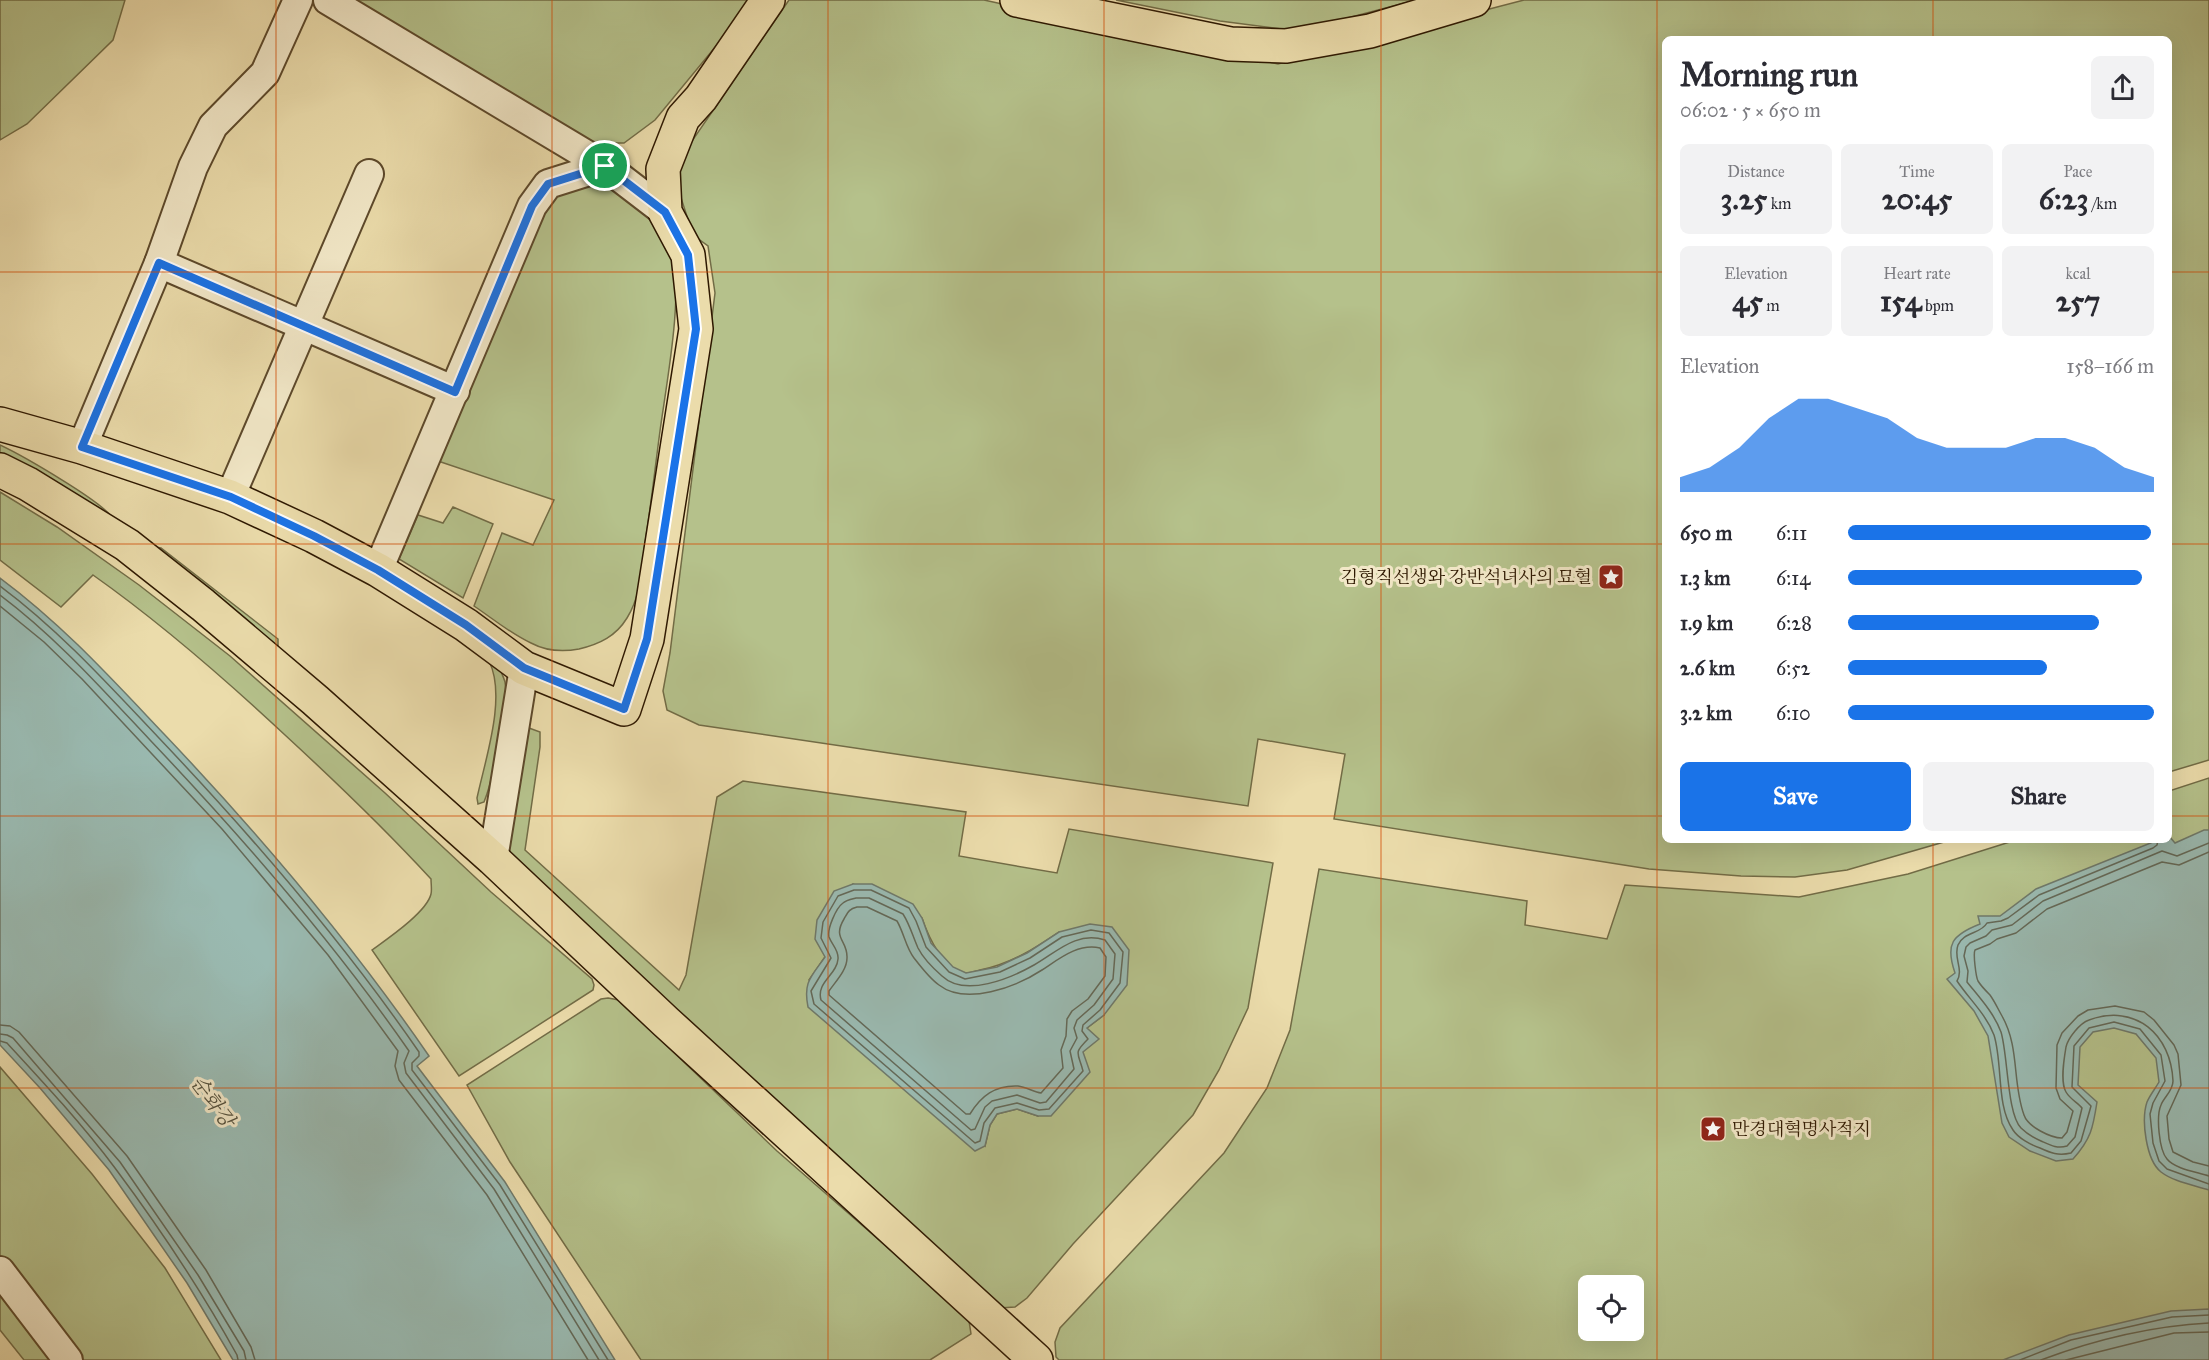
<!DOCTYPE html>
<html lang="en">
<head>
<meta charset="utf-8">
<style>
	body { margin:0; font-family:"IM FELL Great Primer","Noto Serif KR",serif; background:#f2f2f3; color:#2b2b33; height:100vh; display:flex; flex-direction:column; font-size:22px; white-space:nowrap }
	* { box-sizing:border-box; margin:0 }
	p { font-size:20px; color:#7c7c81 }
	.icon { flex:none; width:33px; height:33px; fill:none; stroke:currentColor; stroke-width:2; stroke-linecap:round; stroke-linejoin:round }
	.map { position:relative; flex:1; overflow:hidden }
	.sheet { position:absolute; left:1662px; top:36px; width:510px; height:807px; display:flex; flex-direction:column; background:#fff; border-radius:9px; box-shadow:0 6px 24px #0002 }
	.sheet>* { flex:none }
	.buttons { position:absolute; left:1578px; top:1275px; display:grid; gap:12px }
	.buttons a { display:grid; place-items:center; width:66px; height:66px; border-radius:9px; background:#fff; box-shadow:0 6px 24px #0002; font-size:30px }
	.pin { position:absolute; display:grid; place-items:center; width:51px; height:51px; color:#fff; margin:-26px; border:3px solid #fff; border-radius:50%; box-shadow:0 2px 6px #0007 }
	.round { display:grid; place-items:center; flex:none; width:63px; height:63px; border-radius:9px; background:#f2f2f3 }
	.summary { display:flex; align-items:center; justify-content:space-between; height:102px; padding:0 18px }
	h1 { font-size:33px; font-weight:700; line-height:45px }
	.metrics { display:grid; grid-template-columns:repeat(3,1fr); gap:9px; height:102px; padding:6px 18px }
	.metrics div { display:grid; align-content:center; border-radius:9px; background:#f2f2f3; text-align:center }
	.metrics b { font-size:30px; font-weight:700 }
	.metrics small { font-size:16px; font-weight:400 }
	.metrics p { font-size:16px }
	.chart { height:168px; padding:12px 18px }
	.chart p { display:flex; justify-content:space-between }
	.chart svg { width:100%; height:108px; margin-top:6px; fill:#1a73e8; opacity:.7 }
	.button { display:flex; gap:12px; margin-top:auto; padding:12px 18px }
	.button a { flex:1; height:69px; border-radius:9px; background:#1a73e8; color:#fff; font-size:24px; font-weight:700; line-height:69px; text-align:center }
	.button a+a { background:#f2f2f3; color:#2b2b33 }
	ul { padding:0 18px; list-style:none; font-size:20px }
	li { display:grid; grid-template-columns:96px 72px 1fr; align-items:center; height:45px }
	li i { height:15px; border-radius:8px; background:#1a73e8 }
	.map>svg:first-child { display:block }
</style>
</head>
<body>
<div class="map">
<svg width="2209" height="1360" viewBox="0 0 2209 1360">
	<rect width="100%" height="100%" fill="#ebdcab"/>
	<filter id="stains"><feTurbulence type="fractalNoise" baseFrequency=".00333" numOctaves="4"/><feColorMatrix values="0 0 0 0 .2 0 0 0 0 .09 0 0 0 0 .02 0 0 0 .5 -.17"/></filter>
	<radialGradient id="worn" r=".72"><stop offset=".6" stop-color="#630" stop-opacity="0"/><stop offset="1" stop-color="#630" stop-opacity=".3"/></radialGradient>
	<!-- green -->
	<g fill="#b5c18b" stroke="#726c46" stroke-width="1.5" fill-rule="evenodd">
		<path d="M 0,0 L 125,0 L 113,40 L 27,124 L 0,140 Z"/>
		<path d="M 348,0 L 754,0 L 655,120 L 624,143 L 586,143 Z"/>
		<path d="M 789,0 L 984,0 L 1278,64 L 1524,0 L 2209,0 L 2209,760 L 2169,772 L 2169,39 L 1665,39 L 1665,840 L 1951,840 L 1847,870 L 1795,877 L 1741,876 L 1649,869 L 1334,819 L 1345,754 L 1258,739 L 1248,806 L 699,725 L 667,710 L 663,691 L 670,653 L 715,293 L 708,246 L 693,235 L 672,170 Z"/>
		<path d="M 1116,0 L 1416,0 L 1298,31 L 1220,21 Z"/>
		<path d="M 582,184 C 630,188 653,211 671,255 C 685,288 665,392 660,431 C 655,468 651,506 645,543 C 642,568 641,596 627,618 C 616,636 600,644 579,649 C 563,652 546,651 531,643 C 511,634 492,618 474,606 L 502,533 L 533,545 L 554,500 L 432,459 L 551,194 Z"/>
		<path d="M 0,445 C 19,454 110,505 114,521 L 0,457 Z"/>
		<path d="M 0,492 L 57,527 L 139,585 L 230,656 L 385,793 L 491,892 L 592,979 L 594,985 L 593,990 L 459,1076 L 372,950 C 387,939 427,912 431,894 C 432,890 431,884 431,879 C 385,829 336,782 285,735 C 224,678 161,623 93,575 L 61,607 L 0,560 Z"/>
		<path d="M 453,507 L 493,524 L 463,598 L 399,559 L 418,515 L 443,523 Z"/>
		<path d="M 155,547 L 161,548 L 278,639 L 278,646 L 275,648 Z"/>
		<path d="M 496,660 C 499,668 503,675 505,682 C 509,704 493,780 484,802 L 478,804 L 477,798 C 485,760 507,697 489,661 Z"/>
		<path d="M 529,728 L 540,732 L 540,747 L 525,850 L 679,990 L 686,975 L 717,797 L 743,781 L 966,812 L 959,856 L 1057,873 L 1069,829 L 1273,863 L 1248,1008 L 1219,1070 L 1193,1115 L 1073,1244 L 1027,1298 L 1015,1307 L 999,1308 L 993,1304 L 508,852 L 524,739 ZM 853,884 L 922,918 C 928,936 944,972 967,973 C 971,973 976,971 980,970 C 1010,964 1034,949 1059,932 L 1104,1015 L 1087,1028 L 1083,1052 L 1038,1116 L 1017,1109 L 997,1114 L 990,1125 L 985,1146 L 809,980 L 825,957 Z"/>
		<path d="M 2209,778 L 2209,1360 L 1059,1360 L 1056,1357 L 1055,1342 L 1060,1328 L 1224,1153 L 1267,1088 L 1290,1030 L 1319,869 L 1527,901 L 1525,925 L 1607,939 L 1625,885 L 1799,897 L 1908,874 L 2016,840 L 2169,840 L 2169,791 ZM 1588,1286 L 1634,1286 L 1634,1330 L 1588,1330 Z"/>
		<path d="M 608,998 L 619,1000 L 777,1151 L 956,1307 L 969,1321 L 971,1334 L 930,1360 L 641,1360 L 510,1162 L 467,1085 L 601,999 Z"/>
		<path d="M 0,1067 L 92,1174 L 165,1268 L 221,1360 L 76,1360 L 0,1260 Z"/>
		<path d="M 0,1281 L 60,1360 L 24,1360 L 0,1330 Z"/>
	</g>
	<!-- water -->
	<g fill="#9abab1" stroke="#6f796a" stroke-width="1.5">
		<path d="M 0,578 C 63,625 110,677 164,734 C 260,835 350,941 429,1056 L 417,1066 L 505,1182 L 615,1360 L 233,1360 L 187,1283 L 109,1170 L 40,1088 L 0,1045 Z"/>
		<path d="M 2204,830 L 2209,830 L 2209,1190 C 2194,1185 2174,1182 2161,1172 C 2146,1160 2141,1120 2147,1102 C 2150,1095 2155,1089 2159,1082 L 2156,1058 L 2136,1034 L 2114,1028 L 2093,1032 L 2080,1047 L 2078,1085 L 2097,1102 C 2093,1128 2091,1139 2073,1159 L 2056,1161 L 2030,1151 L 2009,1137 L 2002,1123 L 1988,1036 L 1974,1011 L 1947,979 L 1955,973 C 1945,944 1952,935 1980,924 L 1978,916 L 2000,916 L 2036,889 L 2158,840 L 2169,840 L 2169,836 L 2175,843 Z"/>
		<path d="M 853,884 L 872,884 L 913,904 L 922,918 L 931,943 L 953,967 L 966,973 L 997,967 L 1027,953 L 1059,932 L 1090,924 L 1112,927 L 1129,950 L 1127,985 L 1104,1015 L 1087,1028 L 1099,1039 L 1083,1052 L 1090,1072 L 1051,1116 L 1038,1116 L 1017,1109 L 997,1114 L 990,1125 L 985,1146 L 975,1151 L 808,1007 C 803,982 811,977 825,957 L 815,939 L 817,920 L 834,891 Z"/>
		<path d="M 2209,1309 L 2209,1360 L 2003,1360 L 2069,1335 L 2171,1311 Z"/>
	</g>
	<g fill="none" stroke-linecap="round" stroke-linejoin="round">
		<!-- shore -->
		<g stroke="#646958" stroke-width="1.5">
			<path d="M 0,586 C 59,630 107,683 158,737 C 252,836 341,939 419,1052 L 419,1056 L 412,1063 L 412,1070 L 500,1185 L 608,1360"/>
			<path d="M 0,595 C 56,637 102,689 150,740 C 243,838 332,940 409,1051 L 404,1063 L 406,1073 L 494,1189 L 599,1360"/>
			<path d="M 0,606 L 44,642 L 82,679 L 222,829 L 328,955 L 398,1051 L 395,1066 L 399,1080 L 487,1195 L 588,1360"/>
			<path d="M 2158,840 L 2157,845 L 2153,848 L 2039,895 L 2008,918 L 2001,921 L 1987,923 C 1981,934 1963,932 1958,945 C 1953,958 1964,969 1957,981 C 1969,999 1986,1014 1994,1035 C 2003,1064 1996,1106 2013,1130 C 2018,1138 2031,1145 2040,1148 C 2051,1153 2058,1156 2071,1153 L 2081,1141 L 2091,1106 L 2072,1087 L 2074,1046 L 2089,1028 L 2114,1022 L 2140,1029 L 2161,1055 L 2165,1081 L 2153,1103 L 2150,1114 L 2153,1143 L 2159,1161 L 2167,1169 L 2209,1184"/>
			<path d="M 2209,843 L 2177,856 L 2162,851 L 2043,901 L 2012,925 L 1992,930 L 1986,936 L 1970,943 L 1966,947 L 1964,956 L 1968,971 L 1967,982 C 1979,997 1994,1013 2001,1032 C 2008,1055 2007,1114 2021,1128 C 2026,1133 2034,1138 2041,1141 C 2050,1145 2057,1149 2067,1146 L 2075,1137 L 2082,1108 C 2078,1103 2070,1099 2066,1092 C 2060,1082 2064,1059 2066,1047 C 2068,1038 2080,1023 2089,1020 C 2136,1003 2171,1035 2173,1081 C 2173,1091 2164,1097 2161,1105 C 2156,1116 2159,1150 2167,1159 C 2175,1169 2197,1172 2209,1176"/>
			<path d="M 2209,852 L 2179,865 L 2162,862 L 2047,909 L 2016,933 L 1997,939 L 1990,944 L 1975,950 C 1973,954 1976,977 1978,981 C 1981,986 1986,991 1990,995 C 1995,1002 1998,1009 2002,1016 C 2020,1048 2012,1082 2024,1115 C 2028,1127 2051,1138 2062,1138 L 2067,1132 L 2073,1111 L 2060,1099 L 2056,1088 L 2057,1045 L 2062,1033 L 2078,1016 L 2088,1010 L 2115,1006 L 2144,1012 L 2154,1020 L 2174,1045 L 2178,1054 L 2181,1085 L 2167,1116 L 2169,1139 L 2173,1152 L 2193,1162 L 2209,1166"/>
			<path d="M 854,890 L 871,890 L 909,908 L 916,921 L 926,947 L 949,972 L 965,979 L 1000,972 L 1030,958 L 1062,937 L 1091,930 L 1109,933 L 1123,952 L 1120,983 L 1100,1010 L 1083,1025 L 1082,1031 L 1088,1039 C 1073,1054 1078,1052 1083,1071 L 1049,1109 L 1039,1110 L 1017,1103 L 995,1108 L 984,1123 L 980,1141 L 975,1143 L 814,1004 L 811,991 L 831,958 L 821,938 L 823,922 L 838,896 Z"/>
			<path d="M 856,898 L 869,898 L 903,914 C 910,925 913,937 918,948 C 923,958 934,969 942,976 C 965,998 1011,978 1034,965 C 1057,952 1076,931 1105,940 L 1115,954 L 1113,979 L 1094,1005 L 1077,1020 L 1074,1028 L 1077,1038 L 1070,1051 L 1074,1069 L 1046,1102 L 1040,1103 L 1017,1095 L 992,1101 L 985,1107 L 975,1129 L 971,1130 L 821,1000 C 816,982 837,975 838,959 C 839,950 832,945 829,937 C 827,929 836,908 843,903 C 846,900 852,899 856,898 Z"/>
			<path d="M 857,907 L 867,907 L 897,921 C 904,933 906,948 914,958 C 921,967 930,979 939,985 C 966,1006 1016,987 1042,970 C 1059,959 1078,943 1100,948 L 1106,957 L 1105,976 L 1088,999 L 1072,1011 L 1067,1019 L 1066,1036 L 1061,1050 L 1063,1068 L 1041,1093 C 1034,1092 1026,1087 1018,1086 C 995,1085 981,1096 970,1114 L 966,1114 L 829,995 L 829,991 C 836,981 847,970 847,958 C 848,940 832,939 844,919 C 848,912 849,909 857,907 Z"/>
			<path d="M 0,1025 L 10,1026 L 19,1032 L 127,1156 L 206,1270 L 251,1347 L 255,1360"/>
			<path d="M 0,1034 L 7,1035 L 13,1038 L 120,1162 L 198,1275 L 244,1351 L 246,1360"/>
			<path d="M 0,1041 L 7,1043 C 44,1083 82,1124 115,1168 C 159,1227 201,1290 237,1355 L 238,1360"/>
			<path d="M 2020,1360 L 2071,1340 L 2172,1317 L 2209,1315"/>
			<path d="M 2041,1360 C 2094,1340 2152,1326 2209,1323"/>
			<path d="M 2066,1360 L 2174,1333 L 2209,1332"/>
		</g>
		<!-- minor casing -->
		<g stroke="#5d492b" stroke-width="32">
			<g id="minor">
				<path d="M 328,0 L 605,166"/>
				<path d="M 159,263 L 455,391"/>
				<path d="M 82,447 L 159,263 L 193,167 L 213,126 L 265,73 L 298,0"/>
				<path d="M 230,497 L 369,174"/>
				<path d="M 378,570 L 532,206 L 548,184 L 605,166 L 665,212"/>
				<path d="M 493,859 L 524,668"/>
				<path d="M 0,1271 L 68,1360"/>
			</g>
		</g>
		<!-- major casing -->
		<g stroke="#2e1800" stroke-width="36">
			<g id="major">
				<path d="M 1017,0 L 1230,44 L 1286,46 L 1370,31 L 1474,0"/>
				<path d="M 0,424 L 82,447 L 230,497 L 314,536 L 378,570 L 466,625 L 524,668 L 624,709 L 647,639 L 696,329 L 688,255 L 665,212 L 663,169 L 683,118 L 701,98 L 768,0"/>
				<path d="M 0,470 L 28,484 L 127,545 L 203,605 L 315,700 L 493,859 L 666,1022 L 1036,1360"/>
			</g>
		</g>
		<!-- minor -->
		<use href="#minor" stroke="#f2e8c8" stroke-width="28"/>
		<!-- major -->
		<use href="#major" stroke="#ebdcab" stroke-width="33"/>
	</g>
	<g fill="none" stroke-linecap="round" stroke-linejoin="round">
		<!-- route casing -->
		<g stroke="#fff" stroke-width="12">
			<path id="route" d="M 605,166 L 665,212 L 688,255 L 696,329 L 647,639 L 624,709 L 524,668 L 466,625 L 378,570 L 314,536 L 231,497 L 82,447 L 159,263 L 455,392 L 532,206 L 548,184 Z"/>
		</g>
		<!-- route -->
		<use href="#route" stroke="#1a73e8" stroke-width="8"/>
	</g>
	<!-- grid -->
	<path fill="none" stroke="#d5520b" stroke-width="1.5" stroke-opacity="0.55" d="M 276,0 L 276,1360M 552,0 L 552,1360M 828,0 L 828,1360M 1104,0 L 1104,1360M 1381,0 L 1381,1360M 1657,0 L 1657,1360M 1933,0 L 1933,39M 0,272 L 1665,272M 2169,272 L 2209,272M 0,544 L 1665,544M 2169,544 L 2209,544M 0,816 L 1665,816M 2169,816 L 2209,816M 1933,840 L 1933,1360M 0,1088 L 2209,1088"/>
	<!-- icons -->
	<defs>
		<g id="sight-square" transform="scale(1.35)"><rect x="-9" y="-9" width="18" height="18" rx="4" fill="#8f2418" stroke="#f2e8c8"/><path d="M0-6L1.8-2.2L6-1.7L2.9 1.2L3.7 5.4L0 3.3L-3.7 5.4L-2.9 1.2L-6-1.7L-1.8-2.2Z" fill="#fff"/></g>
	</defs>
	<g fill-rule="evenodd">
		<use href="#sight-square" x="1611" y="577"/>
		<use href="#sight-square" x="1713" y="1129"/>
	</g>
	<g text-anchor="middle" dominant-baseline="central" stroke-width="6" stroke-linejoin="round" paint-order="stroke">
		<!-- poi labels -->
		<g font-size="18" fill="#2e1800" stroke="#f2e8c8" text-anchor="end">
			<text x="1592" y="577">김형직선생와 강반석녀사의 묘혈</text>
			<text x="1732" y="1129" text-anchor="start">만경대혁명사적지</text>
		</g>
		<!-- water labels -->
		<g font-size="20" font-style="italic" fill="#54513e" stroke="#f2e8c8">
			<text transform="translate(213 1101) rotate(53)">순화강</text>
		</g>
	</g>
	<rect width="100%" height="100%" filter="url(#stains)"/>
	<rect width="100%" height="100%" fill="url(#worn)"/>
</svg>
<div class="buttons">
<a><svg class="icon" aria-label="locate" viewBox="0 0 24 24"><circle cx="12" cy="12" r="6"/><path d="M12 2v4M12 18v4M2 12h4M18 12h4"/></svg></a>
</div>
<div class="pin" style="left:605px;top:166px;background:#1e9e55"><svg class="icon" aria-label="arrive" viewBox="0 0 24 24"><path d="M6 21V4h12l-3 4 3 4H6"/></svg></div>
<section class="sheet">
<div class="summary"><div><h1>Morning run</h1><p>06:02 · 5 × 650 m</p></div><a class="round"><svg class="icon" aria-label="share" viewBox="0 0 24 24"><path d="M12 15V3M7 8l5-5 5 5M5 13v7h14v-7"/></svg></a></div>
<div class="metrics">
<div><p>Distance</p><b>3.25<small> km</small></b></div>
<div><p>Time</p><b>20:45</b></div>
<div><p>Pace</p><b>6:23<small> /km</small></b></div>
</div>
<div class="metrics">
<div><p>Elevation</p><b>45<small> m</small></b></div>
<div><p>Heart rate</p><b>154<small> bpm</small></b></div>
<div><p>kcal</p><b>257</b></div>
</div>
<div class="chart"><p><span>Elevation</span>158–166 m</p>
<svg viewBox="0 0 160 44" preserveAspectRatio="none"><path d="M0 44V38L10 34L20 26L30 14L40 6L50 6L60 10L70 14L80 22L90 26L100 26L110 26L120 22L130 22L140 26L150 34L160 38V44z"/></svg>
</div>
<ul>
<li><b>650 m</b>6:11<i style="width:99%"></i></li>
<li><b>1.3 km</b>6:14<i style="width:96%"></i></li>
<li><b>1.9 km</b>6:28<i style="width:82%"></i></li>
<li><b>2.6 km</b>6:52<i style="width:65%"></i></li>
<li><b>3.2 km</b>6:10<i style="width:100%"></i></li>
</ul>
<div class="button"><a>Save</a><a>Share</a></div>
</section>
</div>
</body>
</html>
